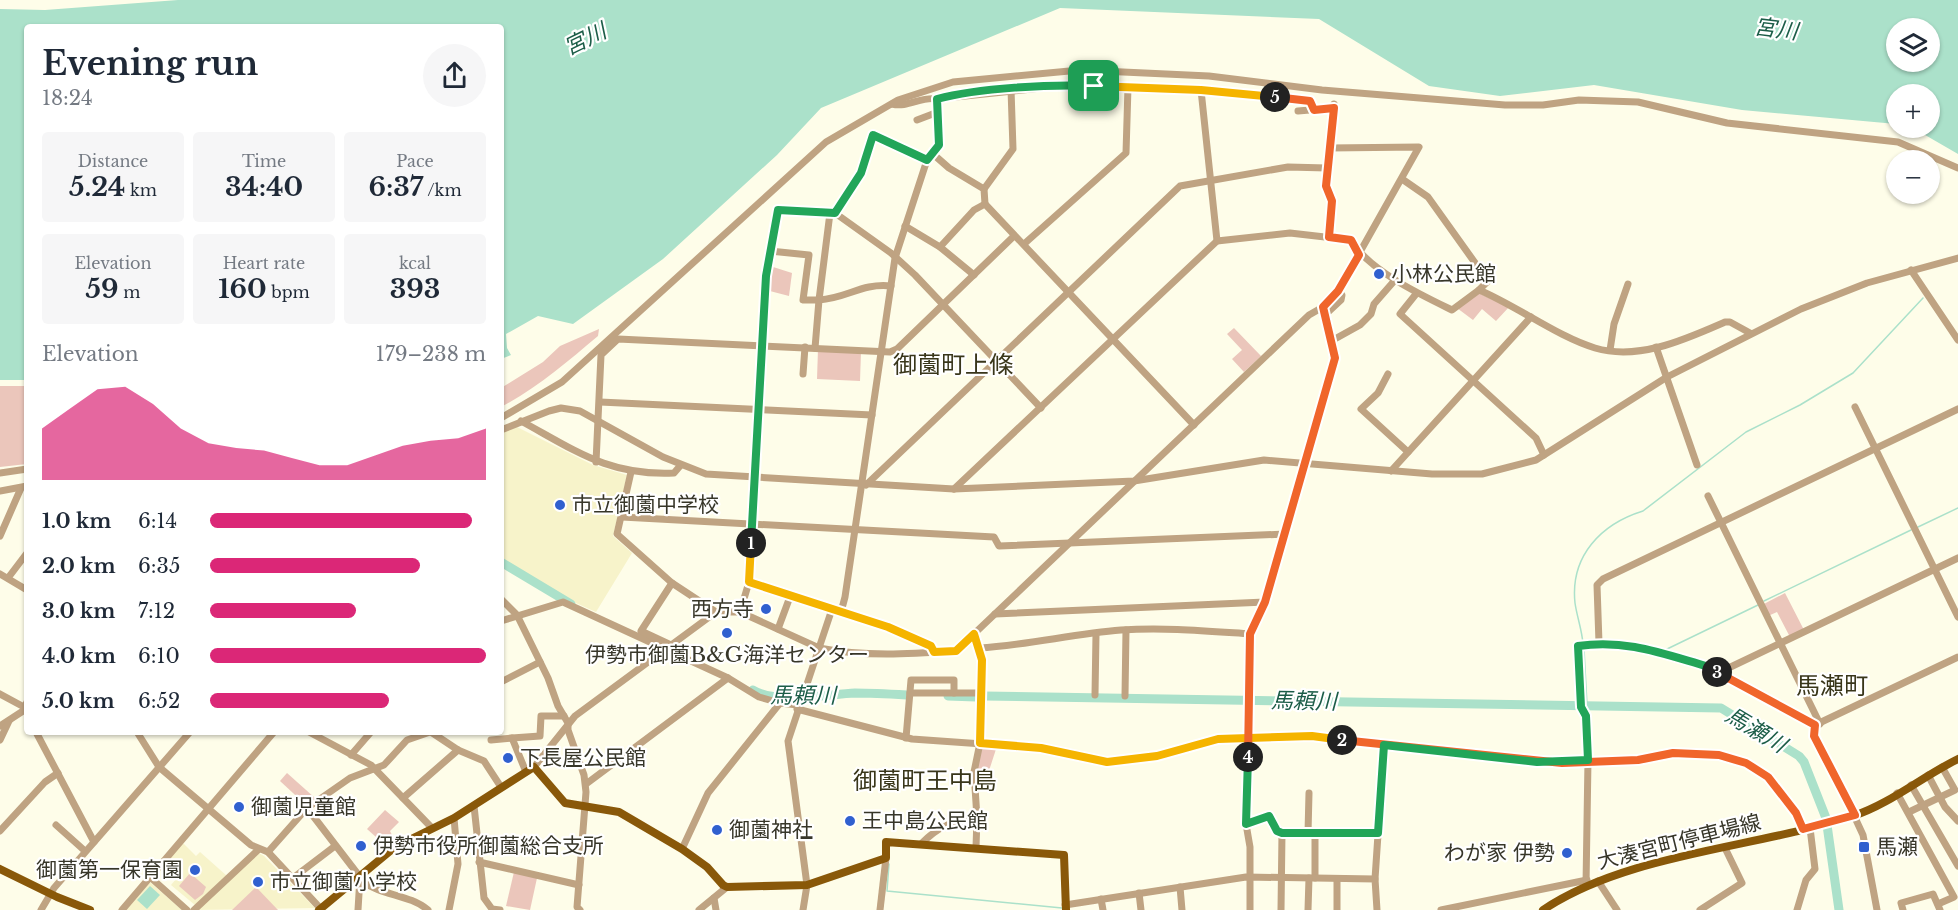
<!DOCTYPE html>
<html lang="en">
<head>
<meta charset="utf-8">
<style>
	body { margin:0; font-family:"Libre Baskerville","Noto Sans JP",serif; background:#f6f6f7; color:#1f2937; height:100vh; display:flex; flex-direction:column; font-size:22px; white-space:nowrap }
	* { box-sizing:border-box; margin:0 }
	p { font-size:20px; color:#747a83 }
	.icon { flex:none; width:33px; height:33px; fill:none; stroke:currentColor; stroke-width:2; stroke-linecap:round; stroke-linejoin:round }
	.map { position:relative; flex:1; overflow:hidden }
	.drawer { position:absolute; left:24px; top:24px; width:480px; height:711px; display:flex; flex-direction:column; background:#fff; border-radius:6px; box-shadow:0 2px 4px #0004 }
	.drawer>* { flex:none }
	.buttons { position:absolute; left:1886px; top:18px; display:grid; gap:12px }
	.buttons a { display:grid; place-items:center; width:54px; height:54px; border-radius:50%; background:#fff; box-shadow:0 2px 4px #0004; font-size:30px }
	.pin { position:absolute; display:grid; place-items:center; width:51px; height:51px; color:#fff; margin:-26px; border-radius:12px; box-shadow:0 3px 9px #0006 }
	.km { position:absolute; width:30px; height:30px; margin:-15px; border-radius:50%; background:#222; color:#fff; font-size:16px; line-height:30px; text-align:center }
	.round { display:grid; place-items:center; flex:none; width:63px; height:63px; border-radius:32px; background:#f6f6f7 }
	.overview { display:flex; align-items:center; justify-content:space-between; height:102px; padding:0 18px }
	h1 { font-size:33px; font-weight:800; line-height:45px }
	.stats { display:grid; grid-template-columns:repeat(3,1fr); gap:9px; height:102px; padding:6px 18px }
	.stats div { display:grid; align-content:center; border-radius:6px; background:#f6f6f7; text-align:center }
	.stats b { font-size:26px; font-weight:800 }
	.stats small { font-size:16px; font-weight:400 }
	.stats p { font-size:16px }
	.chart { height:168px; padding:12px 18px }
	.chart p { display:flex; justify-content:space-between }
	.chart svg { width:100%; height:108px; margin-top:6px; fill:#db2777; opacity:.7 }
	ul { padding:0 18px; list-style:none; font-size:20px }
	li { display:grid; grid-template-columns:96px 72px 1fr; align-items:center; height:45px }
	li i { height:15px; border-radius:8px; background:#db2777 }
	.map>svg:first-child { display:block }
</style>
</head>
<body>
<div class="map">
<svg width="1958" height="910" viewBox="0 0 1958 910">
	<rect width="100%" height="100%" fill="#fefde9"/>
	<!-- built -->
	<g fill="#f7f3ca">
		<path d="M 515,426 L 593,465 L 627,475 L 613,536 L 632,553 L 596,612 L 558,595 L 501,561 L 501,433 Z"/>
		<path d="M 182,842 L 196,856 L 200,852 L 227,876 L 195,905 L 171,885 L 177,878 L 163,865 Z"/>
		<path d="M 257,852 L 264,856 L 315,908 L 196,910 Z"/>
		<path d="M 149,882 L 151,883 L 182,910 L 125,910 Z"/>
	</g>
	<!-- green -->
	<g fill="#ebc6bb">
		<path d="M 770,266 L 792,273 L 789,296 L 766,290 Z"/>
		<path d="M 1476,292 L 1509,307 L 1496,321 L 1482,309 L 1473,320 L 1457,308 Z"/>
		<path d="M 1234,328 L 1261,356 L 1244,372 L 1232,359 L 1242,350 L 1227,334 Z"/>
		<path d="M 599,329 L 598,336 C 567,362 537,388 501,407 L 501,388 L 543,362 L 560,346 Z"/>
		<path d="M 818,349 L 861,351 L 860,381 L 817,379 Z"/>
		<path d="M 0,386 L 27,386 L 27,464 L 0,467 Z"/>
		<path d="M 1785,593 L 1804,630 L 1790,637 L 1777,612 L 1768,616 L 1762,605 Z"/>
		<path d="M 982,745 L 997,746 L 986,780 L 978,778 L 975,771 Z"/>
		<path d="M 287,773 L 315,798 L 306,805 L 280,781 Z"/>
		<path d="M 385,810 L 399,822 L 390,831 L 394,839 L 385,845 L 367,829 Z"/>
		<path d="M 514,872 L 537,878 L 530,910 L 506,906 Z"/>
		<path d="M 190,873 L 206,887 L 203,894 L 195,900 L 179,886 Z"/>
		<path d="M 256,887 L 278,910 L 232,910 Z"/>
	</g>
	<!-- water -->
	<g fill="#abe1ca" fill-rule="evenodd">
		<path d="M 178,0 L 1958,0 L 1958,154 L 1913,128 L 1929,128 L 1929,94 L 1896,94 L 1896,124 L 1742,110 L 1594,85 L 1500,96 L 1429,86 L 1319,19 L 1060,8 L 821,108 L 777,155 L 663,259 L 573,324 L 538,316 L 506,334 L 507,348 L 511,355 L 501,359 L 501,27 L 27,27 L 27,380 L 0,380 L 0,9 L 45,10 ZM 1896,28 L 1929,28 L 1929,62 L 1896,62 Z"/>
		<path d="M 150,886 L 160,895 L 147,909 L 137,900 Z"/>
	</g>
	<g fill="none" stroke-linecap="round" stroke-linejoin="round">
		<!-- stream -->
		<g stroke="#abe1ca" stroke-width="1.5">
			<path d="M 1918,527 L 1958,508"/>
			<path d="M 1764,601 L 1911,530"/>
			<path d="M 1583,644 C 1582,630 1577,617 1575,603 C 1570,556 1601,524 1643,511 L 1746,432 L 1800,405 L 1853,373 L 1923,298"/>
			<path d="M 1584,649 L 1587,705"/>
			<path d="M 1665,650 L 1758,605"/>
			<path d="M 889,864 L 887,891 L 1062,908"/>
		</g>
		<!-- river -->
		<g stroke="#abe1ca" stroke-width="9">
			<path d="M 501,562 L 571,604"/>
			<path d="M 753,690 C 777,705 828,694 855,693 C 872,693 890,694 907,695"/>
			<path d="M 948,696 L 976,697"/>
			<path d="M 984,696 L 1721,708 L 1799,756 L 1804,762 L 1826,818 L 1839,910"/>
		</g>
		<!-- minor -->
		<g stroke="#bfa382" stroke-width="7">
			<path d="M 1201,90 L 1310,101 L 1314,110"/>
			<path d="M 892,104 C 908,108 921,96 937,99"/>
			<path d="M 1298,111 L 1333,108"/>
			<path d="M 917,120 L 938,112"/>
			<path d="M 1329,148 L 1334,104"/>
			<path d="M 933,154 L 949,168 L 984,189 L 985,204"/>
			<path d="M 1327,168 L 1326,186 L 1332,201 L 1329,237"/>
			<path d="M 1402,179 L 1428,197 L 1488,281 L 1479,290"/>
			<path d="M 984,189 L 1013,149 L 1011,89"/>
			<path d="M 830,213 L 819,300 C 848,298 861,283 891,286"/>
			<path d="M 835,213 L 891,253 L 915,275 L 1041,408"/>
			<path d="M 905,226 L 940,247 L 974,275"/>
			<path d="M 1024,244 L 1126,153 L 1128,87"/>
			<path d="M 940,247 L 974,210 L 985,204 L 1194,425"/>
			<path d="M 770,251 L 809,255 L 803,300 L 819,300 L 815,348"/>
			<path d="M 1911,270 L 1958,340"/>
			<path d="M 1416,294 L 1400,314 L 1536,438 L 1544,455"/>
			<path d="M 1326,314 L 1341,300 L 1342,295 L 1338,291"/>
			<path d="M 1333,340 L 1360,325 L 1371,314 L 1374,304 L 1395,280"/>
			<path d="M 1656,347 L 1697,465"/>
			<path d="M 1610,350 L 1614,324 L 1628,284"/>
			<path d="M 803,374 L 805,347"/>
			<path d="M 1388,374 L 1378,393 L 1361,409 L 1408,452"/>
			<path d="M 600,402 L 872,415"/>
			<path d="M 1855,407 L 1958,617"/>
			<path d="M 501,418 L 562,382 L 826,142 L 898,100 L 953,82 L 1080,70 L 1209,76 L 1322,90 L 1505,105 L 1543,105 L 1579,100 L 1638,102 L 1727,123 L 1898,142 L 1958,168"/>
			<path d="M 521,421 C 576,451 609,476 674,473 L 680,466"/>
			<path d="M 501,430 L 549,411 L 561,408 L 580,411 L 663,457 L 706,474 L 954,489 L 1134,481 L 1264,460 L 1432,474 L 1482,474 L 1536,460 L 1667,377 L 1801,309 L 1867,283 L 1958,258"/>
			<path d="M 596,462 L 601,355 L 618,339 L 890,352 L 897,349 L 1014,236"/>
			<path d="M 1391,471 L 1531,317"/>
			<path d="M 631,472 L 617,534 L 672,583 L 716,612"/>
			<path d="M 0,473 L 27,469"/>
			<path d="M 954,489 L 1217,241 L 1290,233 L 1351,240 C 1368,270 1421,295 1452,310 L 1479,290 C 1517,306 1558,337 1595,348 C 1639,361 1686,339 1725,322 L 1730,322 L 1750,333"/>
			<path d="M 0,491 L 27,486"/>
			<path d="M 1708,496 L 1820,724"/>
			<path d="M 622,517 L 994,537 L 999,546 L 1285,534"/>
			<path d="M 0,536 L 21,488"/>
			<path d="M 0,574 L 27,590"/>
			<path d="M 8,578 L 27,553"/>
			<path d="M 749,582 L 832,609"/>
			<path d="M 501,599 L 517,615 L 548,678 L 558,706 L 568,723 L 568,730 L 584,775 L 586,792 L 577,907 L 580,910"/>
			<path d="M 740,612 L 749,582 L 766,277 L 778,210 L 835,213 L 861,173 L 873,135 L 927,160"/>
			<path d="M 841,612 C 862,619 925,634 934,652"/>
			<path d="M 995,614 L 1265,602"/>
			<path d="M 501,621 L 563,602 L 728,678 L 759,697 L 780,703 L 708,793 L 682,849"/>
			<path d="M 778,629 L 791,594"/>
			<path d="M 974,634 L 982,660 L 980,743 L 974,772 L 977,818 L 976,847"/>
			<path d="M 1599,643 L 1597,585 L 1603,579 L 1958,409"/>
			<path d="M 671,645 L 641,631 L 672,583"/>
			<path d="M 979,648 C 1027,645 1073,634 1121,630 C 1164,627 1207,631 1250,634"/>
			<path d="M 1718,673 L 1958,558"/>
			<path d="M 501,682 L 540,662"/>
			<path d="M 910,693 L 954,693"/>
			<path d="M 0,694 L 24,707"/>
			<path d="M 1095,695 L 1096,634"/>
			<path d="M 1125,696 L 1126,630"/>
			<path d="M 780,703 L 798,705"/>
			<path d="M 797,709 L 912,739 L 1041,748 L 1107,762 L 1157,756 L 1218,739 L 1248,736 L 1312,737 L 1562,763 L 1638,760 L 1673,754 L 1719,755 L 1746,763 L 1768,777 L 1796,813 L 1803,829"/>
			<path d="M 1815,725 L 1813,736 L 1826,755 L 1863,835 L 1877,910"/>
			<path d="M 0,726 L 23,711 L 27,702"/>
			<path d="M 36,732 L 94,842"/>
			<path d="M 137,732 L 159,767 L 251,845 L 268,852 L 320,908"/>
			<path d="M 309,732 L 371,765 L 432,828"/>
			<path d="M 431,732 L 458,750 L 484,761 L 501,787"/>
			<path d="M 906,738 L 911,680 L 954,680 L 954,693 L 981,693"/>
			<path d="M 0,740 L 9,721"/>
			<path d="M 491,740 L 512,738"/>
			<path d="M 351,755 L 371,732"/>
			<path d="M 534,767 L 575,716 L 716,612 L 740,612 L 819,648 C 864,657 910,654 956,651 L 1309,315 L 1323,307 L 1338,291 L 1419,147 L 1329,148 L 1327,168 L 1288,167 L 1180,186 L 866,485"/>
			<path d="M 526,772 L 512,738 L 540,736 L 541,716 L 564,716"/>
			<path d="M 1928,775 L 1945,807 L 1958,821"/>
			<path d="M 586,784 L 728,678"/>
			<path d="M 1911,785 L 1958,866"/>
			<path d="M 1897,793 L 1954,897 L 1938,904"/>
			<path d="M 403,798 L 458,750"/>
			<path d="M 474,806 L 484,898 L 492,909 L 500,910"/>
			<path d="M 307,808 L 360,877 L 358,910"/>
			<path d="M 1909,812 L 1955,790 L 1942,767"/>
			<path d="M 1246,824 L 1269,816 L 1277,831 L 1282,833 L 1379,833"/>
			<path d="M 56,825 L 85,851"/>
			<path d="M 0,831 L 45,782 L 58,773"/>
			<path d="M 1308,833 L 1309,793"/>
			<path d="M 1315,833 L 1315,878"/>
			<path d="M 921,844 C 941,824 950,823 977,818"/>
			<path d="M 268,852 L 307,808 L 350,778 L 384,765 L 407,740 L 430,732"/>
			<path d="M 479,862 L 579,885"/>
			<path d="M 150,877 L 187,910"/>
			<path d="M 293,878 L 335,846"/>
			<path d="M 1337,879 L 1337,910"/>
			<path d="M 1375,879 L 1384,745"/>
			<path d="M 362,881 C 382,896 409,894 428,910"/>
			<path d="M 1598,881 L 1617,910"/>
			<path d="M 1586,885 L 1588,760 L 1586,716 L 1581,707 L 1578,646 C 1659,634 1748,684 1815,725 L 1958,657"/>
			<path d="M 1180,887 L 1182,910"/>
			<path d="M 1139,893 L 1141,910"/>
			<path d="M 714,898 L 716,910"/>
			<path d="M 1101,899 L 1103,910"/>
			<path d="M 1065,905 L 1246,877 L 1375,879 L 1377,910"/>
			<path d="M 41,910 L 54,888 L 190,732"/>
			<path d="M 122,910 L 274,732"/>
			<path d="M 194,910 L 258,850"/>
			<path d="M 449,910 L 458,864 L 454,818"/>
			<path d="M 699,910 L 727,887"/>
			<path d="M 803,910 L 807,885 L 788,741 L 832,609 L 841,612 L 845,597 L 895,258 L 927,160 L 939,145 L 937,99 L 1069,85 L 1201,90 L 1217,241"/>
			<path d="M 880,910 L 886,858"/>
			<path d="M 1250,910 L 1250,847 L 1246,824 L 1250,634 L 1265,602 L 1335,358 L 1323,307"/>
			<path d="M 1281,910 L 1282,833"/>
			<path d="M 1308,910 L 1309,878"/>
			<path d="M 1441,910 L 1587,880"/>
			<path d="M 1700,910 L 1742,883 L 1725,848"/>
			<path d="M 1797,910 L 1806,880 L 1815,869 L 1810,828"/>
			<path d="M 1903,910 L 1901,903 L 1933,894 L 1940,910"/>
		</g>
		<!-- major -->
		<g stroke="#895809" stroke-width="8">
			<path d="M 0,869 L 57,897 L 90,910"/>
			<path d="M 319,910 L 395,847 L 454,818 L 534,767 L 565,803 L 619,812 L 682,849 L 707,867 L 723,885 L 727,887 L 807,885 L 886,858 L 886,842 L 1064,855 L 1066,910"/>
			<path d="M 1543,910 C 1628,853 1756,848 1853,816 C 1890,804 1923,776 1958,759"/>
		</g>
	</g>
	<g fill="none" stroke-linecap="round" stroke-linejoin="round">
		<!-- split-1 casing -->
		<g stroke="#fff" stroke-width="12">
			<path id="split-1" d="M 751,543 L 766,276 L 778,210 L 835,213 L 861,173 L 873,135 L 927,160 L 939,145 L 937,99 C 978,88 1051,84 1094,86"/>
		</g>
		<!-- split-2 casing -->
		<g stroke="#fff" stroke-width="12">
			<path id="split-2" d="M 751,543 L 749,582 L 888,627 L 931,646 L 934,652 L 956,651 L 974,634 L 982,660 L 980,743 L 1041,748 L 1107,762 L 1157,756 L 1218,739 L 1312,736 L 1342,740"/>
		</g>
		<!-- split-3 casing -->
		<g stroke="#fff" stroke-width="12">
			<path id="split-3" d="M 1342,740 L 1562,763 L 1638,760 L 1673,753 L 1719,755 L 1746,763 L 1768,777 L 1796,813 L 1803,829 L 1855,815 L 1814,736 L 1815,725 L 1717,672"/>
		</g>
		<!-- split-4 casing -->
		<g stroke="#fff" stroke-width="12">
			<path id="split-4" d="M 1248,757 L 1246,824 L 1269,816 L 1277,831 L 1282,833 L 1378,833 L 1384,745 L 1537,762 L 1588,760 L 1586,716 L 1581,707 L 1578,646 C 1625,639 1661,653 1706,666 L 1717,672"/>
		</g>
		<!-- split-5 casing -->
		<g stroke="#fff" stroke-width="12">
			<path id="split-5" d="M 1248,757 L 1250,634 L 1265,602 L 1335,358 L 1323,307 L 1338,291 L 1359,255 L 1351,240 L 1329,237 L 1332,201 L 1326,186 L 1334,108 L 1314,110 L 1310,101 L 1275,97"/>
		</g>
		<!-- split-6 casing -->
		<g stroke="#fff" stroke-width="12">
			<path id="split-6" d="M 1094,86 L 1201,90 L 1275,97"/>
		</g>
		<!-- split-1 -->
		<use href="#split-1" stroke="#22a559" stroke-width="8"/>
		<!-- split-2 -->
		<use href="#split-2" stroke="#f5b400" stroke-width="8"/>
		<!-- split-3 -->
		<use href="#split-3" stroke="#f0652b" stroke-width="8"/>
		<!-- split-4 -->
		<use href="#split-4" stroke="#22a559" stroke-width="8"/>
		<!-- split-5 -->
		<use href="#split-5" stroke="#f0652b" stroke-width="8"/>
		<!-- split-6 -->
		<use href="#split-6" stroke="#f5b400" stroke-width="8"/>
	</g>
	<!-- markers -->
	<g fill="#3060cf" stroke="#fff" stroke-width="2">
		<circle cx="1379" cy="274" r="6"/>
		<circle cx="560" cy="505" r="6"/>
		<circle cx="766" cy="609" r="6"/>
		<circle cx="727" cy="633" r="6"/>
		<circle cx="508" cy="758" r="6"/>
		<circle cx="239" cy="807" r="6"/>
		<circle cx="850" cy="821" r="6"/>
		<circle cx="717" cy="830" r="6"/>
		<circle cx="361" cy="846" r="6"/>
		<rect x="1858" y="841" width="12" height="12" rx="3"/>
		<circle cx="1567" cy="853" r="6"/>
		<circle cx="195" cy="870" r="6"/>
		<circle cx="258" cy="882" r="6"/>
	</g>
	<g text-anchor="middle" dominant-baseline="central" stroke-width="4.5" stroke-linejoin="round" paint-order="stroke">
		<!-- poi labels -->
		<g font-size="21" fill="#373629" stroke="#fff" text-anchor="start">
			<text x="1391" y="274">小林公民館</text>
			<text x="572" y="505">市立御薗中学校</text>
			<text x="754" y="609" text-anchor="end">西方寺</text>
			<text x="727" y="655" text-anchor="middle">伊勢市御薗B&amp;G海洋センター</text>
			<text x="520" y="758">下長屋公民館</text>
			<text x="251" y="807">御薗児童館</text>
			<text x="862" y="821">王中島公民館</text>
			<text x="729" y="830">御薗神社</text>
			<text x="373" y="846">伊勢市役所御薗総合支所</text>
			<text x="1876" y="847">馬瀬</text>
			<text x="1555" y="853" text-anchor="end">わが家 伊勢</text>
			<text x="183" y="870" text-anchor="end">御薗第一保育園</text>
			<text x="270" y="882">市立御薗小学校</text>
		</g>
		<!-- street labels -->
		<g font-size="21" fill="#373629" stroke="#fff">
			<text transform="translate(1679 842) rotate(-14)">大湊宮町停車場線</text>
		</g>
		<!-- water labels -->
		<g font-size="22" font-style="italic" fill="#1c5d48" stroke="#fff">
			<text transform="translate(1776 29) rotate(7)">宮川</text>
			<text transform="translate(585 39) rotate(-26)">宮川</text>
			<text x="803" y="695">馬頼川</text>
			<text transform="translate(1304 701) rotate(1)">馬頼川</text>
			<text transform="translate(1756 730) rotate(31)">馬瀬川</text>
		</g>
		<!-- quarter labels -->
		<g font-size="24" fill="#39361a" stroke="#fff">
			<text x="953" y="364">御薗町上條</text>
			<text x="1832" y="685">馬瀬町</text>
			<text x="925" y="780">御薗町王中島</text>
		</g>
	</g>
</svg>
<div class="buttons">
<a><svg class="icon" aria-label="layers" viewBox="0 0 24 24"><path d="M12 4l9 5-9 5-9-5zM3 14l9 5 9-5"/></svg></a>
<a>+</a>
<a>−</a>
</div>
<div class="pin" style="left:1094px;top:86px;background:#1e9e55"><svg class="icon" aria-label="arrive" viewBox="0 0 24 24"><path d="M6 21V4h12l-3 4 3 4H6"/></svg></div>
<b class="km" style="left:751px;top:543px">1</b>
<b class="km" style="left:1342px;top:740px">2</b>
<b class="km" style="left:1717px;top:672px">3</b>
<b class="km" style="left:1248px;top:757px">4</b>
<b class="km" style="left:1275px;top:97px">5</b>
<section class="drawer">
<div class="overview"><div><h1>Evening run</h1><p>18:24</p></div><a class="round"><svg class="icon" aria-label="share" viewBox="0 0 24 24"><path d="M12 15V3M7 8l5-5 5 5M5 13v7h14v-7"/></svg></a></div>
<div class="stats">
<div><p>Distance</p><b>5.24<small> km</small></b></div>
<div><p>Time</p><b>34:40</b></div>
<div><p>Pace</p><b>6:37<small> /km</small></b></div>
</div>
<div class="stats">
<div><p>Elevation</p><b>59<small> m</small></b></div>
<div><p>Heart rate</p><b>160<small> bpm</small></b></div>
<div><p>kcal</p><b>393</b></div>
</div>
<div class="chart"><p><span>Elevation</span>179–238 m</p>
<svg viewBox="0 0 160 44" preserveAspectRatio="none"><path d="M0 44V23L10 15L20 7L30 6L40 13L50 23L60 29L70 31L80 32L90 35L100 38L110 38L120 34L130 30L140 28L150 27L160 23V44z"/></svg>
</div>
<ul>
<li><b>1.0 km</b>6:14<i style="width:95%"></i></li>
<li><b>2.0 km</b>6:35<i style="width:76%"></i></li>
<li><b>3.0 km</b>7:12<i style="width:53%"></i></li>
<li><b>4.0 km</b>6:10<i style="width:100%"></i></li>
<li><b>5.0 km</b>6:52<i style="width:65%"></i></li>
</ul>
</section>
</div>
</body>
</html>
